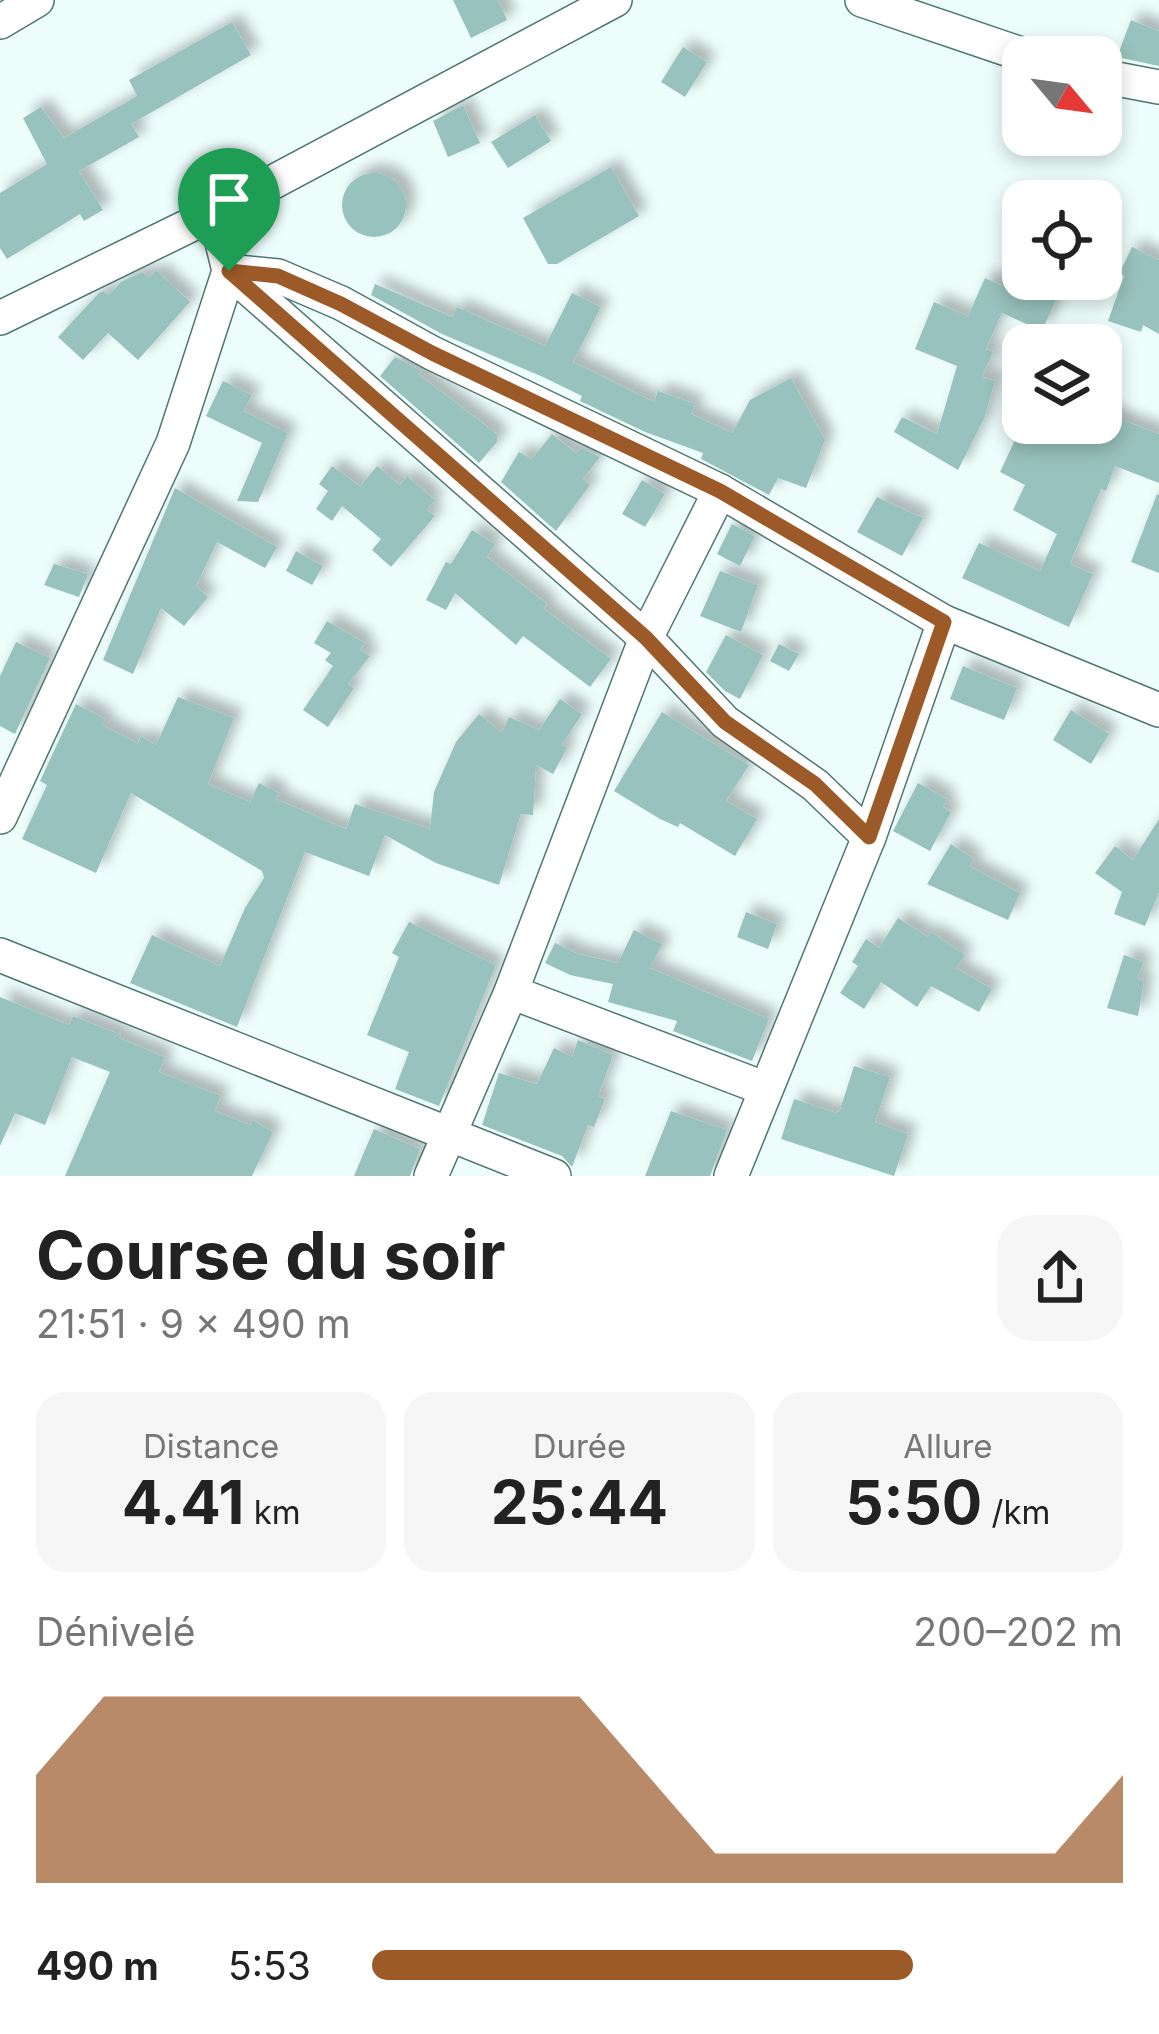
<!DOCTYPE html>
<html lang="fr">
<head>
<meta charset="utf-8">
<style>
	body { margin:0; font-family:Inter,sans-serif; background:#f6f6f6; color:#222; height:100vh; display:flex; flex-direction:column; font-size:45px; white-space:nowrap }
	* { box-sizing:border-box; margin:0 }
	p { font-size:39px; color:#767676 }
	.icon { flex:none; width:66px; height:66px; fill:none; stroke:currentColor; stroke-width:2; stroke-linecap:round; stroke-linejoin:round }
	.map { position:relative; height:1176px; overflow:hidden }
	.drawer { display:flex; flex-direction:column; background:#fff; flex:1 }
	.drawer>* { flex:none }
	.needle { width:78px; rotate:119deg }
	.fabs { position:absolute; left:1002px; top:36px; display:grid; gap:24px }
	.fabs a { display:grid; place-items:center; width:120px; height:120px; border-radius:24px; background:#fff; box-shadow:0 6px 18px #0003; font-size:60px }
	.pin { position:absolute; display:grid; place-items:center; width:102px; height:102px; color:#fff; margin:-123px -51px; border-radius:50% 50% 50% 0; rotate:-45deg; box-shadow:0 0 12px #0007 }
	.pin .icon { rotate:45deg }
	.round { display:grid; place-items:center; flex:none; width:126px; height:126px; border-radius:36px; background:#f6f6f6 }
	.summary { display:flex; align-items:center; justify-content:space-between; height:204px; padding:0 36px }
	h1 { font-size:66px; font-weight:700; line-height:90px }
	.metrics { display:grid; grid-template-columns:repeat(3,1fr); gap:18px; height:204px; padding:12px 36px }
	.metrics div { display:grid; align-content:center; border-radius:30px; background:#f6f6f6; text-align:center }
	.metrics b { font-size:60px; font-weight:700 }
	.metrics small { font-size:33px; font-weight:400 }
	.metrics p { font-size:33px }
	.chart { height:336px; padding:24px 36px }
	.chart p { display:flex; justify-content:space-between }
	.chart svg { width:100%; height:216px; margin-top:12px; fill:#9c5a28; opacity:.7 }
	ul { padding:0 36px; list-style:none; font-size:39px }
	li { display:grid; grid-template-columns:192px 144px 1fr; align-items:center; height:90px }
	li i { height:30px; border-radius:15px; background:#9c5a28 }
	.map>svg:first-child { display:block }
</style>
</head>
<body>
<div class="map">
<svg width="1159" height="1176" viewBox="0 0 1159 1176">
	<defs>
		<filter id="shadow"><feDropShadow dx="9" dy="-9" stdDeviation="6" flood-color="#0004"/></filter>
	</defs>
	<rect width="100%" height="100%" fill="#ecfdfb"/>
	<!-- building -->
	<g fill="#98c2bd" filter="url(#shadow)">
		<path d="M 453,0 L 498,0 L 507,20 L 471,38 Z"/>
		<path d="M 1131,20 L 1159,31 L 1159,66 L 1117,57 Z"/>
		<path d="M 232,22 L 251,55 L 131,124 L 139,137 L 79,171 L 103,210 L 84,221 L 80,214 L 7,259 L 0,248 L 0,193 L 47,164 L 23,118 L 41,107 L 64,138 L 137,96 L 129,80 Z"/>
		<path d="M 683,47 L 707,62 L 685,97 L 661,82 Z"/>
		<path d="M 463,105 L 480,143 L 448,157 L 433,121 Z"/>
		<path d="M 535,115 L 551,141 L 508,168 L 491,142 Z"/>
		<path d="M 611,167 L 639,216 L 557,264 L 548,264 L 523,218 Z"/>
		<circle cx="374" cy="205" r="32"/>
		<path d="M 1132,247 L 1159,260 L 1159,334 L 1143,325 L 1141,332 L 1108,321 L 1124,276 L 1119,274 Z"/>
		<path d="M 156,270 L 190,302 L 138,360 L 108,333 L 83,360 L 58,337 L 99,293 L 104,291 L 109,295 L 121,282 L 142,272 L 149,278 Z"/>
		<path d="M 985,278 L 1019,293 L 1026,279 L 1059,293 L 1042,331 L 1002,313 L 986,349 L 993,352 L 982,377 L 995,381 L 984,419 L 958,470 L 894,432 L 902,417 L 937,434 L 957,366 L 915,349 L 934,302 L 968,316 Z"/>
		<path d="M 375,284 L 452,317 L 457,307 L 545,346 L 572,293 L 601,307 L 573,362 L 654,402 L 658,391 L 695,404 L 691,414 L 732,433 L 750,400 L 791,378 L 825,440 L 806,488 L 778,478 L 769,495 L 701,459 L 703,453 L 645,432 L 580,401 L 582,396 L 543,377 L 442,334 L 371,295 Z"/>
		<path d="M 395,357 L 421,371 L 418,374 L 497,434 L 497,442 L 479,463 L 380,376 Z"/>
		<path d="M 223,381 L 252,395 L 244,411 L 288,433 L 258,502 L 237,501 L 262,443 L 206,416 Z"/>
		<path d="M 1101,412 L 1159,434 L 1159,483 L 1115,466 L 1106,491 L 1101,489 L 1070,564 L 1093,574 L 1069,627 L 962,578 L 979,543 L 1040,571 L 1057,534 L 1013,510 L 1025,485 L 1000,472 L 1023,423 L 1101,423 Z"/>
		<path d="M 552,434 L 576,453 L 581,448 L 600,457 L 583,479 L 590,485 L 556,531 L 501,482 L 519,452 L 532,459 Z"/>
		<path d="M 332,466 L 360,486 L 377,466 L 400,485 L 407,476 L 435,500 L 427,510 L 435,516 L 391,567 L 372,550 L 381,539 L 342,506 L 332,521 L 316,509 L 328,491 L 319,484 Z"/>
		<path d="M 642,480 L 665,494 L 645,527 L 622,514 Z"/>
		<path d="M 175,488 L 277,547 L 265,568 L 217,542 L 196,586 L 208,597 L 184,626 L 161,608 L 133,674 L 103,660 Z"/>
		<path d="M 1157,494 L 1159,495 L 1159,573 L 1131,562 Z"/>
		<path d="M 877,497 L 923,518 L 902,556 L 857,532 Z"/>
		<path d="M 732,524 L 755,536 L 740,566 L 717,554 Z"/>
		<path d="M 472,530 L 495,544 L 487,557 L 547,604 L 544,609 L 611,659 L 590,687 L 523,636 L 516,645 L 455,593 L 446,610 L 426,600 L 446,562 L 451,564 Z"/>
		<path d="M 296,551 L 323,566 L 312,585 L 286,571 Z"/>
		<path d="M 54,564 L 88,574 L 79,597 L 44,585 Z"/>
		<path d="M 720,571 L 758,585 L 741,632 L 700,616 Z"/>
		<path d="M 327,621 L 365,643 L 360,649 L 370,656 L 348,684 L 354,688 L 328,727 L 303,710 L 333,666 L 325,660 L 331,653 L 314,643 Z"/>
		<path d="M 726,635 L 763,655 L 740,699 L 725,691 L 706,672 Z"/>
		<path d="M 16,642 L 50,658 L 15,734 L 0,726 L 0,676 Z"/>
		<path d="M 779,644 L 799,654 L 789,671 L 770,661 Z"/>
		<path d="M 963,666 L 1017,688 L 1004,720 L 950,699 Z"/>
		<path d="M 178,697 L 234,718 L 208,784 L 250,802 L 259,783 L 279,793 L 276,799 L 346,829 L 355,804 L 430,829 L 434,792 L 456,742 L 479,714 L 502,733 L 509,717 L 539,730 L 560,699 L 582,714 L 562,745 L 567,748 L 553,774 L 536,765 L 533,815 L 521,814 L 499,885 L 436,863 L 385,835 L 369,876 L 305,852 L 237,1027 L 130,983 L 152,935 L 220,966 L 245,908 L 264,878 L 262,871 L 131,793 L 96,873 L 22,839 L 47,785 L 40,781 L 76,704 L 105,719 L 102,725 L 138,743 L 141,736 L 156,745 Z"/>
		<path d="M 1071,710 L 1109,734 L 1091,764 L 1053,740 Z"/>
		<path d="M 662,712 L 749,765 L 726,801 L 757,819 L 735,856 L 680,823 L 678,827 L 660,819 L 614,791 Z"/>
		<path d="M 918,783 L 947,799 L 943,807 L 951,812 L 930,851 L 893,831 Z"/>
		<path d="M 1159,819 L 1159,892 L 1145,926 L 1114,914 L 1122,892 L 1095,873 L 1115,846 L 1133,860 Z"/>
		<path d="M 951,844 L 974,859 L 969,866 L 1020,893 L 1008,920 L 927,884 Z"/>
		<path d="M 746,912 L 777,924 L 768,949 L 737,937 Z"/>
		<path d="M 898,918 L 928,937 L 931,932 L 965,955 L 956,968 L 992,989 L 979,1012 L 931,986 L 917,1007 L 881,982 L 864,1009 L 840,993 L 858,966 L 852,962 L 866,939 L 879,948 Z"/>
		<path d="M 409,922 L 496,965 L 439,1106 L 395,1089 L 409,1052 L 367,1035 L 399,957 L 392,953 Z"/>
		<path d="M 634,930 L 662,944 L 650,968 L 769,1019 L 752,1061 L 673,1031 L 677,1021 L 608,1002 L 613,984 L 570,975 L 545,963 L 555,943 L 578,954 L 618,963 Z"/>
		<path d="M 1124,955 L 1144,962 L 1137,978 L 1144,981 L 1138,1016 L 1107,1008 Z"/>
		<path d="M 0,997 L 69,1025 L 73,1016 L 121,1035 L 119,1038 L 165,1057 L 159,1072 L 221,1096 L 215,1111 L 250,1125 L 253,1120 L 273,1132 L 252,1176 L 65,1176 L 110,1072 L 72,1057 L 45,1125 L 15,1113 L 0,1146 Z"/>
		<path d="M 578,1040 L 613,1055 L 598,1096 L 605,1099 L 594,1127 L 588,1125 L 572,1167 L 562,1156 L 482,1125 L 499,1073 L 537,1084 L 554,1048 L 572,1057 Z"/>
		<path d="M 854,1066 L 890,1077 L 875,1122 L 908,1134 L 894,1176 L 781,1139 L 794,1099 L 836,1113 L 840,1110 Z"/>
		<path d="M 671,1111 L 727,1130 L 710,1176 L 645,1176 Z"/>
		<path d="M 374,1129 L 420,1149 L 410,1176 L 354,1176 Z"/>
	</g>
	<g fill="none" stroke-linecap="round" stroke-linejoin="round">
		<!-- minor casing -->
		<g stroke="#4f7772" stroke-width="36">
			<g id="minor">
				<path d="M 862,0 L 1030,57"/>
				<path d="M 0,22 L 37,0"/>
				<path d="M 1101,76 L 1159,87"/>
				<path d="M 229,271 L 646,638 L 725,722 L 815,785 L 869,837 L 731,1176"/>
				<path d="M 229,271 L 278,276 L 341,303 L 432,353 L 720,491 L 944,622 L 1159,710"/>
				<path d="M 0,318 L 215,213 L 615,0"/>
				<path d="M 0,817 L 173,443 L 229,271 L 215,213"/>
				<path d="M 869,837 L 944,622"/>
				<path d="M 0,955 L 554,1176"/>
				<path d="M 511,992 L 766,1089"/>
				<path d="M 431,1176 L 511,992 L 646,638 L 720,491"/>
			</g>
		</g>
		<!-- minor -->
		<use href="#minor" stroke="#fff" stroke-width="33"/>
	</g>
	<g fill="none" stroke-linecap="round" stroke-linejoin="round">
		<!-- route casing -->
		<g stroke="#fff" stroke-width="24">
			<path id="route" d="M 229,271 L 278,276 L 341,304 L 432,353 L 720,491 L 944,622 L 869,837 L 815,784 L 725,722 L 646,638 Z"/>
		</g>
		<!-- route -->
		<use href="#route" stroke="#9c5a28" stroke-width="15"/>
	</g>
</svg>
<div class="fabs">
<a><svg class="needle" viewBox="-14 -14 28 28"><path d="M0-13l5 13h-10z" fill="#e53935"/><path d="M0 13l5-13h-10z" fill="#767676"/></svg></a>
<a><svg class="icon" aria-label="locate" viewBox="0 0 24 24"><circle cx="12" cy="12" r="6"/><path d="M12 2v4M12 18v4M2 12h4M18 12h4"/></svg></a>
<a><svg class="icon" aria-label="layers" viewBox="0 0 24 24"><path d="M12 4l9 5-9 5-9-5zM3 14l9 5 9-5"/></svg></a>
</div>
<div class="pin" style="left:229px;top:271px;background:#1e9e55"><svg class="icon" aria-label="arrive" viewBox="0 0 24 24"><path d="M6 21V4h12l-3 4 3 4H6"/></svg></div>
</div>
<section class="drawer">
<div class="summary"><div><h1>Course du soir</h1><p>21:51 · 9 × 490 m</p></div><a class="round"><svg class="icon" aria-label="share" viewBox="0 0 24 24"><path d="M12 15V3M7 8l5-5 5 5M5 13v7h14v-7"/></svg></a></div>
<div class="metrics">
<div><p>Distance</p><b>4.41<small> km</small></b></div>
<div><p>Durée</p><b>25:44</b></div>
<div><p>Allure</p><b>5:50<small> /km</small></b></div>
</div>
<div class="chart"><p><span>Dénivelé</span>200–202 m</p>
<svg viewBox="0 0 160 44" preserveAspectRatio="none"><path d="M0 44V22L10 6L20 6L30 6L40 6L50 6L60 6L70 6L80 6L90 22L100 38L110 38L120 38L130 38L140 38L150 38L160 22V44z"/></svg>
</div>
<ul>
<li><b>490 m</b>5:53<i style="width:72%"></i></li>
</ul>
</section>
</body>
</html>
